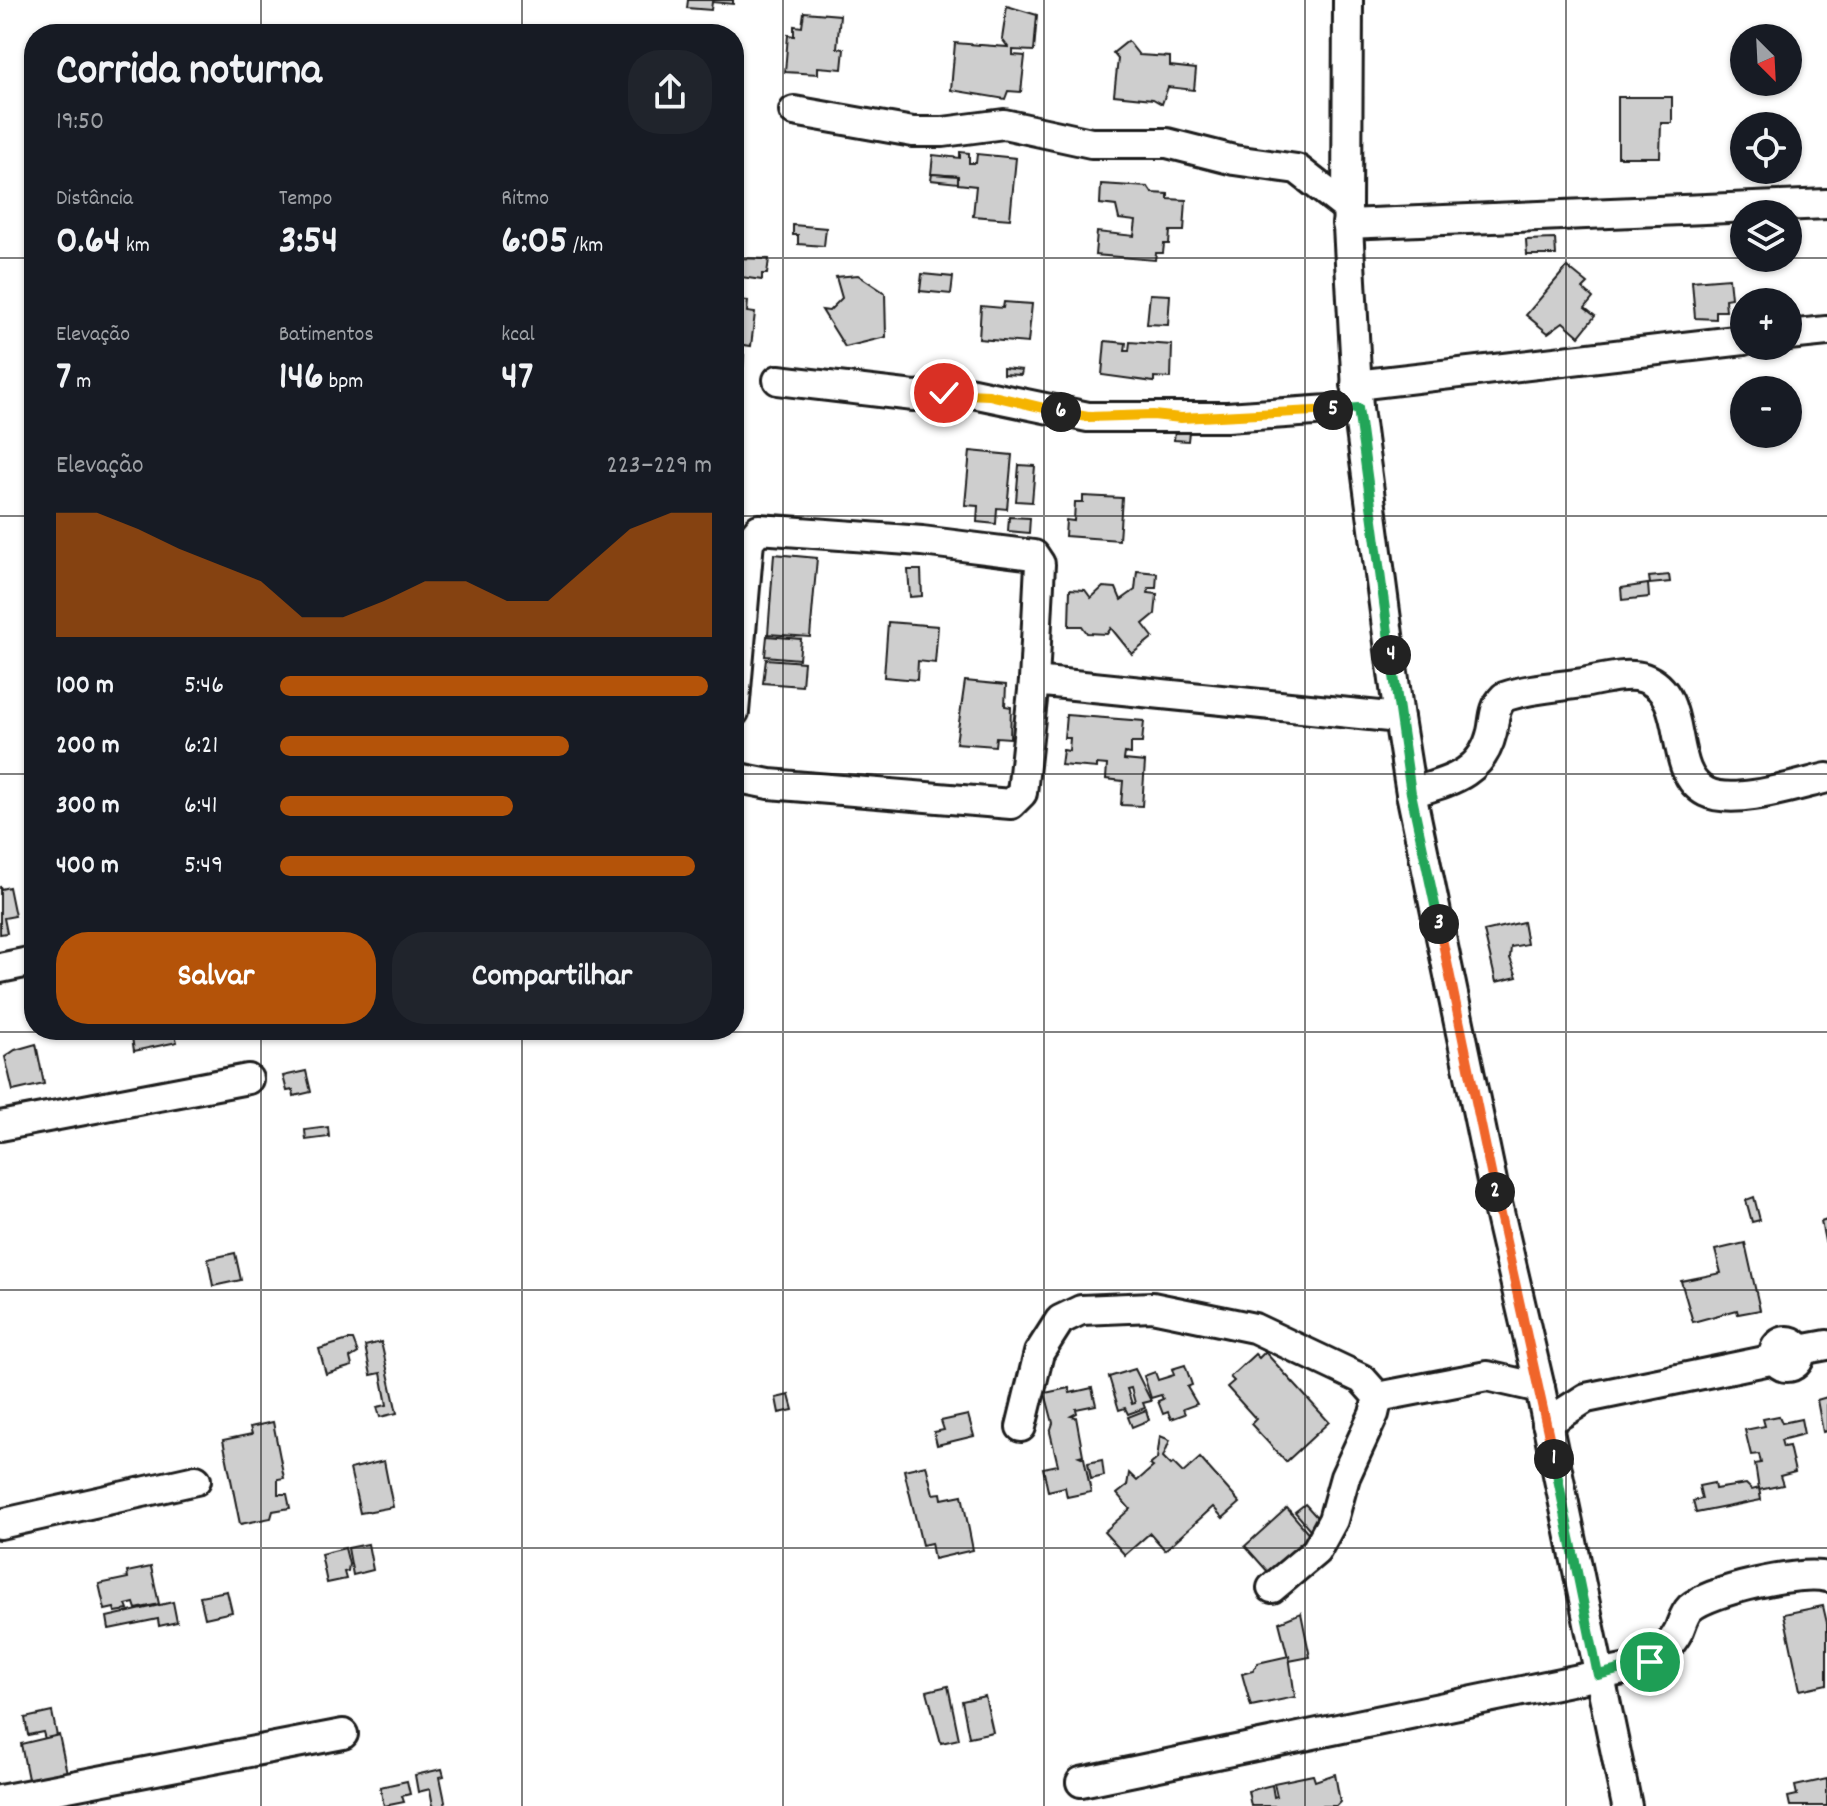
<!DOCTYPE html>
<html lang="pt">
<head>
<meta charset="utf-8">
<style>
	body { margin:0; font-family:Dekko,sans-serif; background:#20242c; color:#f1f3f6; height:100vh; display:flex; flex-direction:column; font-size:30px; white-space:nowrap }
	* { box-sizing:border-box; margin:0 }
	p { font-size:26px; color:#9ea1a6 }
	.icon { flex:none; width:44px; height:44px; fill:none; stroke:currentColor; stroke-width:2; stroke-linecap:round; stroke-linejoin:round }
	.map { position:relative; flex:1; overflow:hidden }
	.sheet { position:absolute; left:24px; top:24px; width:720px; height:1016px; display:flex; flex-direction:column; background:#171b24; border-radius:32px; box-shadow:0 2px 6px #0004 }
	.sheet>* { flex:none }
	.needle { width:52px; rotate:156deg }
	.fabs { position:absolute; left:1730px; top:24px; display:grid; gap:16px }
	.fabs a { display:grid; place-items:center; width:72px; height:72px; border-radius:50%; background:#171b24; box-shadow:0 2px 6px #0004; font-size:40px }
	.pin { position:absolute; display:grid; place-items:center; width:68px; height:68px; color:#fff; margin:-34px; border:4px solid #fff; border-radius:50%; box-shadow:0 2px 8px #0007 }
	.km { position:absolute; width:40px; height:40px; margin:-20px; border-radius:50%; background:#222; color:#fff; font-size:22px; line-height:40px; text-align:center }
	.round { display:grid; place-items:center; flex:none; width:84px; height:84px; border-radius:32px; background:#20242c }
	.summary { display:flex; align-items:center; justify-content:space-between; height:136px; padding:0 32px }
	h1 { font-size:44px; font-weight:700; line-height:60px }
	.figures { display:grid; grid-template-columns:repeat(3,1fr); gap:12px; height:136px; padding:8px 32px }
	.figures div { display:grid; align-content:center }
	.figures b { font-size:40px; font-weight:700 }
	.figures small { font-size:22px; font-weight:400 }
	.figures p { font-size:22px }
	.chart { height:224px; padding:16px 32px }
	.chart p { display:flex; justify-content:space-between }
	.chart svg { width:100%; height:144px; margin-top:8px; fill:#b45309; opacity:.7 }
	.cta { display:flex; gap:16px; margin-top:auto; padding:16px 32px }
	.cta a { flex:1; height:92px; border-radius:32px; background:#b45309; color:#fff; font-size:32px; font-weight:700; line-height:92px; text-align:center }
	.cta a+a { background:#20242c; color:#f1f3f6 }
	ul { padding:0 32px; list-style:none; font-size:26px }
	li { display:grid; grid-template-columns:128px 96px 1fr; align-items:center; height:60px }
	li i { height:20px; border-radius:10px; background:#b45309 }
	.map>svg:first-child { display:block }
</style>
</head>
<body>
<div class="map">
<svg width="1827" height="1806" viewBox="0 0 1827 1806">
	<rect width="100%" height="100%" fill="#fff"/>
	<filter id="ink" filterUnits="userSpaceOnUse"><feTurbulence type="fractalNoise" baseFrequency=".0125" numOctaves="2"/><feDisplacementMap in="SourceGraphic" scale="16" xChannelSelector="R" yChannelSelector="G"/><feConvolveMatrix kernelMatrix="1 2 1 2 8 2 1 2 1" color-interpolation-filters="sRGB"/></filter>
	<g filter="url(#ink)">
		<!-- building -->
		<g fill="#cecece" stroke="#1c1c1c" stroke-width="2" fill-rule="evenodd">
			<path d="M 688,0 L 733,0 L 733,4 L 712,2 L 711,10 L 687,8 Z"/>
			<path d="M 1007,6 L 1037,15 L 1034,51 L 1013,50 L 1013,55 L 1025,56 L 1021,92 L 1008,91 L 1005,99 L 951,90 L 955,43 L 1008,47 L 1002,39 Z"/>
			<path d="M 804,12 L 840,15 L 837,48 L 844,49 L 842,69 L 818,67 L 818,74 L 785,72 L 788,35 L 794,36 L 794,26 L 802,27 Z"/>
			<path d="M 1128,41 L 1139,55 L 1170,57 L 1170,66 L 1196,69 L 1194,90 L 1168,87 L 1162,104 L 1153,99 L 1114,95 L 1118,59 L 1113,53 Z"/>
			<path d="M 1618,97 L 1672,97 L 1672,123 L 1661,123 L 1660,157 L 1618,157 Z"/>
			<path d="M 960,152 L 969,153 L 969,163 L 976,163 L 977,154 L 1016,158 L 1010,219 L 973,216 L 976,186 L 958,184 L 958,176 L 931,174 L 933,155 L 960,158 Z"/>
			<path d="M 932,174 L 958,176 L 958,183 L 931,180 Z"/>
			<path d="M 1101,184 L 1148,187 L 1152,193 L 1168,194 L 1168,199 L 1186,200 L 1184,231 L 1170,231 L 1169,244 L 1164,244 L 1163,253 L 1156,253 L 1155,260 L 1095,255 L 1097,232 L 1134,236 L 1136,221 L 1119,219 L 1116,206 L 1100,204 Z"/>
			<path d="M 793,225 L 826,228 L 824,246 L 798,244 L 798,235 L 793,235 Z"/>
			<path d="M 1555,239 L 1556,255 L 1527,255 L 1526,240 Z"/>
			<path d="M 734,258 L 769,259 L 767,274 L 762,274 L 762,280 L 734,276 Z"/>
			<path d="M 1567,267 L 1588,284 L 1583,289 L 1593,298 L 1585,308 L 1595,316 L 1579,336 L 1563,322 L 1548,333 L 1526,315 Z"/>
			<path d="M 922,274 L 953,277 L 951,294 L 920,291 Z"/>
			<path d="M 858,275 L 885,293 L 886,337 L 845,347 L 822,310 L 829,311 L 842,298 L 836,277 Z"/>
			<path d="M 1729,278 L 1731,298 L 1725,299 L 1726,311 L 1716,311 L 1716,319 L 1695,318 L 1692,281 Z"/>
			<path d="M 1150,294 L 1170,295 L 1168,325 L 1147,324 Z"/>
			<path d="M 736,300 L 748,301 L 747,312 L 755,313 L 751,346 L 737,344 L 737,355 L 744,355 L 743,368 L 737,367 L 736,375 Z"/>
			<path d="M 1004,302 L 1032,304 L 1028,343 L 979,339 L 981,306 L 1003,308 Z"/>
			<path d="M 1105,341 L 1126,343 L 1125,351 L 1129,351 L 1130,342 L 1172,345 L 1171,378 L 1154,377 L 1154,382 L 1102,375 Z"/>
			<path d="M 1003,368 L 1022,370 L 1021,375 L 1003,374 Z"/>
			<path d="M 1176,421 L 1190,422 L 1188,441 L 1174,440 Z"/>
			<path d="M 970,451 L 1012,455 L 1007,509 L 997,508 L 996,524 L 977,522 L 978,506 L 965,505 Z"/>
			<path d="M 1019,465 L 1035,466 L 1032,502 L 1016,501 Z"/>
			<path d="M 1083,496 L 1122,498 L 1119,540 L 1065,536 L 1066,520 L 1074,521 L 1075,502 L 1083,502 Z"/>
			<path d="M 1009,517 L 1030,518 L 1029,533 L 1008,531 Z"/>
			<path d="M 774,554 L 817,558 L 810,637 L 768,634 Z"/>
			<path d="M 908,570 L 921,570 L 922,596 L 910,597 Z"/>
			<path d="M 1137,571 L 1157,573 L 1156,588 L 1149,588 L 1148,593 L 1157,594 L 1155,614 L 1143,624 L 1153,637 L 1132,654 L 1111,628 L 1107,634 L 1087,633 L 1082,626 L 1069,626 L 1070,589 L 1085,590 L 1091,598 L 1103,587 L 1116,588 L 1121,600 L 1135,590 Z"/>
			<path d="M 1669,575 L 1670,582 L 1650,584 L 1649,577 Z"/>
			<path d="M 1648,584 L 1649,597 L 1622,600 L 1621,588 Z"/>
			<path d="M 888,622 L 938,626 L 935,663 L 918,661 L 917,680 L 884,677 Z"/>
			<path d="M 767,636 L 801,639 L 799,659 L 765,656 Z"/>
			<path d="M 766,659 L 804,662 L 802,686 L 763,683 Z"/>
			<path d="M 965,681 L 1006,685 L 1005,706 L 1011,707 L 1010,738 L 996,737 L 995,746 L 956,743 Z"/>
			<path d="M 1066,715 L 1144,721 L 1142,743 L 1131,743 L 1131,754 L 1125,753 L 1124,760 L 1145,762 L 1142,806 L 1121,805 L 1123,781 L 1106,779 L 1107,765 L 1097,764 L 1097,768 L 1061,765 L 1063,750 L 1069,751 L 1070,738 L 1064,738 Z"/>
			<path d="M 0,886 L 1,889 L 9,887 L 15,916 L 4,918 L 7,933 L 0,934 Z"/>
			<path d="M 1523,922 L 1527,944 L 1511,947 L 1510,958 L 1517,977 L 1496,982 L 1484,931 Z"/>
			<path d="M 131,1030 L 174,1030 L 177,1042 L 134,1051 Z"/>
			<path d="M 267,1030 L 305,1030 L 269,1038 Z"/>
			<path d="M 36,1044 L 44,1084 L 13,1091 L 5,1057 L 15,1050 Z"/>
			<path d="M 306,1071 L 311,1092 L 294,1096 L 293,1090 L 287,1091 L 283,1076 Z"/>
			<path d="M 328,1127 L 329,1137 L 306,1140 L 305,1130 Z"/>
			<path d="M 1754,1197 L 1760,1220 L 1752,1222 L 1746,1200 Z"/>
			<path d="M 1827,1220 L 1827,1240 L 1825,1241 L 1821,1222 Z"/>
			<path d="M 1745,1243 L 1760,1310 L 1738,1314 L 1737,1310 L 1693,1322 L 1681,1281 L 1721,1273 L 1715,1250 Z"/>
			<path d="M 235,1253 L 241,1280 L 213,1286 L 208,1259 Z"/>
			<path d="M 348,1340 L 353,1340 L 358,1353 L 350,1358 L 352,1366 L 326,1374 L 319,1349 Z"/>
			<path d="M 381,1342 L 397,1413 L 380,1417 L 377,1407 L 387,1405 L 381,1373 L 371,1375 L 365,1346 Z"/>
			<path d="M 1265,1352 L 1329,1422 L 1286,1462 L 1251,1424 L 1256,1419 L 1227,1387 L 1234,1381 L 1230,1377 L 1255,1354 L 1259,1358 Z"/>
			<path d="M 1185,1365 L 1192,1385 L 1187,1387 L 1197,1404 L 1183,1409 L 1185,1414 L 1171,1419 L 1168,1412 L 1163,1414 L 1158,1401 L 1163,1399 L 1161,1395 L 1151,1398 L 1144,1376 L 1155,1372 L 1158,1380 L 1174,1375 L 1172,1369 Z"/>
			<path d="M 1135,1369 L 1151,1401 L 1143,1403 L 1145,1408 L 1128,1414 L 1125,1408 L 1119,1410 L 1109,1377 ZM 1131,1388 L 1135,1403 L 1132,1404 L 1127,1389 Z"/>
			<path d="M 1069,1388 L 1070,1393 L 1092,1388 L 1096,1405 L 1076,1409 L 1077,1413 L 1071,1416 L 1076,1417 L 1083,1455 L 1079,1456 L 1084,1458 L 1091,1492 L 1067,1497 L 1065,1487 L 1048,1491 L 1043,1468 L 1058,1465 L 1050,1432 L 1053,1423 L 1045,1393 Z"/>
			<path d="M 789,1395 L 793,1410 L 779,1413 L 776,1398 Z"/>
			<path d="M 1827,1397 L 1827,1431 L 1823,1432 L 1817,1400 Z"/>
			<path d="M 1146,1410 L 1149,1420 L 1132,1427 L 1128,1417 Z"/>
			<path d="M 968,1415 L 974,1436 L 937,1445 L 934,1432 L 944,1430 L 941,1421 Z"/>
			<path d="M 1779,1416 L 1782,1423 L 1801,1419 L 1804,1434 L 1781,1440 L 1783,1447 L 1789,1446 L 1795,1472 L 1780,1476 L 1783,1485 L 1759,1490 L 1755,1464 L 1761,1463 L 1759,1454 L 1751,1455 L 1745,1430 L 1765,1426 L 1763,1419 Z"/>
			<path d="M 273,1422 L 284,1478 L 278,1479 L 278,1494 L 287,1494 L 290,1508 L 273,1511 L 271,1518 L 240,1524 L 223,1440 L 252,1434 L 250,1427 Z"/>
			<path d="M 1160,1436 L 1170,1440 L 1163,1457 L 1171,1465 L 1173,1463 L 1183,1473 L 1200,1458 L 1240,1503 L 1223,1518 L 1213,1507 L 1165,1550 L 1150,1533 L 1125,1555 L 1104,1532 L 1130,1509 L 1117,1494 L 1127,1486 L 1129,1473 L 1137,1481 L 1153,1467 L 1150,1465 L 1157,1459 Z"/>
			<path d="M 1102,1460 L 1104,1476 L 1091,1479 L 1088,1463 Z"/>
			<path d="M 384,1461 L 393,1507 L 360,1513 L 350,1469 Z"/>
			<path d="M 926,1465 L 933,1494 L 941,1493 L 942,1499 L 962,1495 L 973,1550 L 934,1559 L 931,1543 L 922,1545 L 904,1470 Z"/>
			<path d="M 1714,1483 L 1715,1489 L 1746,1484 L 1752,1490 L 1759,1488 L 1761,1500 L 1696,1513 L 1693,1501 L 1702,1499 L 1699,1486 Z"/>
			<path d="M 1305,1504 L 1324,1525 L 1314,1534 L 1295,1512 Z"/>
			<path d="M 1287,1508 L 1311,1536 L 1269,1573 L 1245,1546 Z"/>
			<path d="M 368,1544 L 373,1570 L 353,1575 L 348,1548 Z"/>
			<path d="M 345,1548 L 349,1564 L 348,1571 L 344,1572 L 346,1579 L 327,1583 L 321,1554 Z"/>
			<path d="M 151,1567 L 159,1604 L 136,1609 L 134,1603 L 126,1605 L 128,1610 L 115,1612 L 114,1608 L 105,1610 L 99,1584 L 128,1578 L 127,1572 Z"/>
			<path d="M 227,1591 L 232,1612 L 205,1618 L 200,1596 Z"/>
			<path d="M 173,1602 L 177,1622 L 159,1626 L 158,1619 L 109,1629 L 107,1617 Z"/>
			<path d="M 1823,1606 L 1827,1623 L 1827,1684 L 1800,1690 L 1784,1614 Z"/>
			<path d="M 1301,1613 L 1310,1657 L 1289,1661 L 1279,1622 Z"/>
			<path d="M 1289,1656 L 1295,1697 L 1251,1706 L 1242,1674 L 1253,1671 L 1258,1663 Z"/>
			<path d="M 948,1686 L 959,1739 L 941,1743 L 927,1691 Z"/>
			<path d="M 985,1696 L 993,1732 L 969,1737 L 962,1701 Z"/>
			<path d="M 52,1712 L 57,1736 L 45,1739 L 43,1732 L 28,1735 L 25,1718 Z"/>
			<path d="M 59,1735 L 74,1806 L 42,1806 L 36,1777 L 28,1779 L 21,1744 Z"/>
			<path d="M 442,1769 L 444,1776 L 440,1777 L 446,1806 L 433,1806 L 430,1789 L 418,1792 L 415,1775 Z"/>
			<path d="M 1335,1774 L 1340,1802 L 1336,1806 L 1251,1806 L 1248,1791 L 1272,1785 L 1274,1797 L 1277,1796 L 1274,1783 L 1313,1775 L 1315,1781 Z"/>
			<path d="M 1827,1779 L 1827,1806 L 1790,1806 L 1788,1797 L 1797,1795 L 1795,1786 Z"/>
			<path d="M 407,1781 L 410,1794 L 402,1796 L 404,1802 L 384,1806 L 380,1787 Z"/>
		</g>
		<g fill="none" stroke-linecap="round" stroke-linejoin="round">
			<!-- minor casing -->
			<g stroke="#1c1c1c" stroke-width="34">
				<g id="minor">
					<path d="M 1348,0 L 1347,208 L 1358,408 L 1399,718 L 1411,793 L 1493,1186 L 1540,1388 L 1627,1806"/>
					<path d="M 794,111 L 913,132 L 943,132 L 1004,124 L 1091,143 L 1167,143 L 1234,160 L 1297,169 L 1347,208"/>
					<path d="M 1347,224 L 1827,204"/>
					<path d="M 1788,335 L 1827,331"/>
					<path d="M 778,380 L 914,396 L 968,392 L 1088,417 L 1227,417 L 1358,408"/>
					<path d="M 1356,385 L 1744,340"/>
					<path d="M 734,712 L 749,541 L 759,529 L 922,541 L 1034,555 L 1040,564 L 1034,681"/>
					<path d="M 734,777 L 769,784 L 1011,804 L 1022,793 L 1034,681 L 1399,718"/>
					<path d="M 1411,793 C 1449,781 1482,775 1492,732 C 1495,719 1493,708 1504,697 C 1529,688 1557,687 1583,683 C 1600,680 1626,672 1644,678 C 1692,695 1665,771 1706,792 C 1734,806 1797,785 1827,778"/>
					<path d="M 0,968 L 34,961"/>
					<path d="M 0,1126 L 248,1079"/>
					<circle cx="1787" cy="1354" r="13"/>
					<path d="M 1800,1350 L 1827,1345"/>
					<path d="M 1378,1397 L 1487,1376 L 1540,1388"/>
					<path d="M 1547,1423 L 1586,1398 L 1775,1359"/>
					<path d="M 1021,1427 L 1039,1353 L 1060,1320 L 1081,1310 L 1152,1307 L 1254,1328 L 1362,1379 L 1378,1397 L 1374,1414 L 1345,1477 L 1333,1520 L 1316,1551 L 1272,1588"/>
					<path d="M 0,1524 L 196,1480"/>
					<path d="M 1081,1782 L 1633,1668 C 1653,1661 1669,1650 1679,1630 C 1682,1623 1684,1614 1690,1608 C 1711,1590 1801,1570 1827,1577"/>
					<path d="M 0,1800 L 343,1734"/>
				</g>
			</g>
			<!-- minor -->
			<use href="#minor" stroke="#fff" stroke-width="28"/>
		</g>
	</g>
	<g fill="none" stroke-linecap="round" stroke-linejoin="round" filter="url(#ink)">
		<!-- split-1 casing -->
		<g stroke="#fff" stroke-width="16">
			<path id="split-1" d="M 1554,1459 L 1598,1675 L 1650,1662"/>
		</g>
		<!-- split-2 casing -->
		<g stroke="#fff" stroke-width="16">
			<path id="split-2" d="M 1495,1192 L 1554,1459"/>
		</g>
		<!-- split-3 casing -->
		<g stroke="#fff" stroke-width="16">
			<path id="split-3" d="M 1439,924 L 1495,1192"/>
		</g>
		<!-- split-4 casing -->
		<g stroke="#fff" stroke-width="16">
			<path id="split-4" d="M 1391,655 L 1411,793 L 1439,924"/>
		</g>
		<!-- split-5 casing -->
		<g stroke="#fff" stroke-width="16">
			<path id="split-5" d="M 1333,410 L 1358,408 L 1391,655"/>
		</g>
		<!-- split-6 casing -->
		<g stroke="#fff" stroke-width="16">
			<path id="split-6" d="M 1061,412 L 1088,417 L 1153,415 L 1181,418 L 1333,410"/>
		</g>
		<!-- split-7 casing -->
		<g stroke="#fff" stroke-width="16">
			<path id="split-7" d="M 944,393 L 989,395 L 1061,412"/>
		</g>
		<!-- split-1 -->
		<use href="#split-1" stroke="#22a559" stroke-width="10"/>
		<!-- split-2 -->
		<use href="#split-2" stroke="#f0652b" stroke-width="10"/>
		<!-- split-3 -->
		<use href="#split-3" stroke="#f0652b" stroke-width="10"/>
		<!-- split-4 -->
		<use href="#split-4" stroke="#22a559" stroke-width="10"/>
		<!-- split-5 -->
		<use href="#split-5" stroke="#22a559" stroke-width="10"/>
		<!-- split-6 -->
		<use href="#split-6" stroke="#f5b400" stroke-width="10"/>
		<!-- split-7 -->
		<use href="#split-7" stroke="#f5b400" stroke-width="10"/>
	</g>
	<!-- grid -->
	<path fill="none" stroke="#1c1c1c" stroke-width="2" stroke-opacity="0.55" d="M 261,0 L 261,34M 522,0 L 522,34M 783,0 L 783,1806M 1044,0 L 1044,1806M 1305,0 L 1305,1806M 1566,0 L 1566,1806M 0,258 L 34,258M 734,258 L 1744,258M 1744,258 L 1788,258M 1788,258 L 1827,258M 0,516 L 34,516M 734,516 L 1827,516M 0,774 L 34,774M 734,774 L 1827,774M 261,1030 L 261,1806M 522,1030 L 522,1806M 0,1032 L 1827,1032M 0,1290 L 1827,1290M 0,1548 L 1827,1548"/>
</svg>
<div class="fabs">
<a><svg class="needle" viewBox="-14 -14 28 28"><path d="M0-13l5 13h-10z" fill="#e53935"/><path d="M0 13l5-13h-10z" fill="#9ea1a6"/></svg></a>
<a><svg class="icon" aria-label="locate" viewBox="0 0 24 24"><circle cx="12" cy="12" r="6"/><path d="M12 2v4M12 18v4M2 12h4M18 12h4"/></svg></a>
<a><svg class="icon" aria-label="layers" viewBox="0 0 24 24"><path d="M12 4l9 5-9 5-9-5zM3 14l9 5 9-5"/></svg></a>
<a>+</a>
<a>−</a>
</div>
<div class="pin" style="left:1650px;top:1662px;background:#1e9e55"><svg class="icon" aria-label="arrive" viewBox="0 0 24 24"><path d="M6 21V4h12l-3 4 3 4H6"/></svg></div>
<div class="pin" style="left:944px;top:393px;background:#d93025"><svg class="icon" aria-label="check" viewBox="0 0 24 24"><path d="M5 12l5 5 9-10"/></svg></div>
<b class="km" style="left:1554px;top:1459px">1</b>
<b class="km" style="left:1495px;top:1192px">2</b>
<b class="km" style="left:1439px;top:924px">3</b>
<b class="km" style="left:1391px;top:655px">4</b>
<b class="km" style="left:1333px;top:410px">5</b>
<b class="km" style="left:1061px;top:412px">6</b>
<section class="sheet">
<div class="summary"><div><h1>Corrida noturna</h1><p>19:50</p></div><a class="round"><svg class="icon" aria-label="share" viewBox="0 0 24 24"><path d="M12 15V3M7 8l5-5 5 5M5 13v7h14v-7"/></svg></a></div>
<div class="figures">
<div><p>Distância</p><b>0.64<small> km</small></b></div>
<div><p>Tempo</p><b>3:54</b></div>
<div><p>Ritmo</p><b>6:05<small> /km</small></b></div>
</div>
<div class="figures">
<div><p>Elevação</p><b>7<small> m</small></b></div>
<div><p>Batimentos</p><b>146<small> bpm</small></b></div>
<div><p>kcal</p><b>47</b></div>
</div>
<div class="chart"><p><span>Elevação</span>223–229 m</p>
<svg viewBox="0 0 160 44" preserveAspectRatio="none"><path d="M0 44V6L10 6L20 11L30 17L40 22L50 27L60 38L70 38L80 33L90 27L100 27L110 33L120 33L130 22L140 11L150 6L160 6V44z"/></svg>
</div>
<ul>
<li><b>100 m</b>5:46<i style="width:99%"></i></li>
<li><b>200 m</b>6:21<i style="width:67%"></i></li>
<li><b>300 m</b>6:41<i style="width:54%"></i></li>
<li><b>400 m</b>5:49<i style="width:96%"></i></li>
</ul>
<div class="cta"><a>Salvar</a><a>Compartilhar</a></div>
</section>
</div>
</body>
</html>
